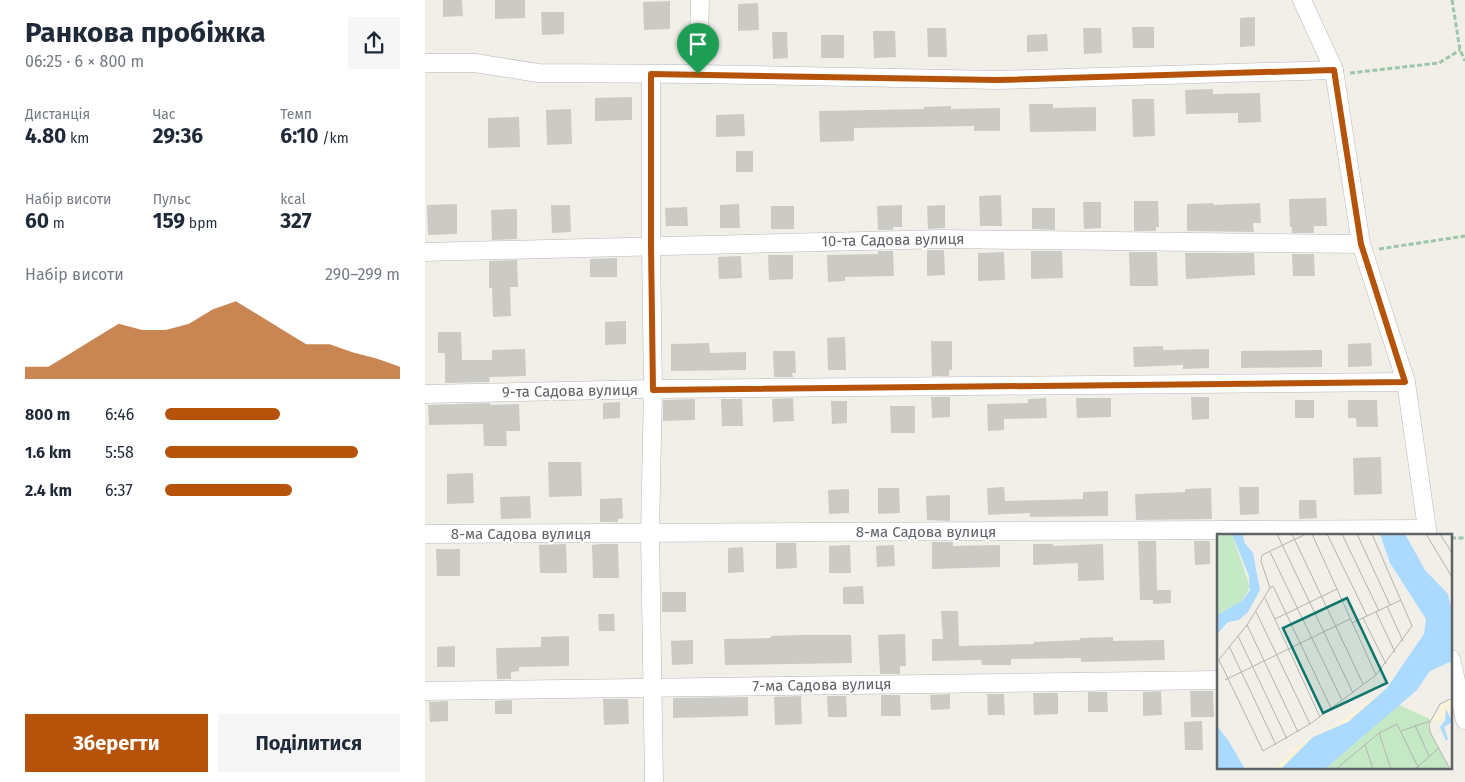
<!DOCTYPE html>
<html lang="uk">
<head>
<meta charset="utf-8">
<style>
	body { margin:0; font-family:"Fira Sans",sans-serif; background:#f6f6f7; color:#1f2937; height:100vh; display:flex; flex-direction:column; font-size:19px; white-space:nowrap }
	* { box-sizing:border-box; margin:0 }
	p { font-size:16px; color:#747a83 }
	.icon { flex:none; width:28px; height:28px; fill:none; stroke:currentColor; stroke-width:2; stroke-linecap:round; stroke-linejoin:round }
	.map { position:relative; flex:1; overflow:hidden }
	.details { display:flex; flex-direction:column; background:#fff; width:425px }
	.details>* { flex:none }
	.pin { position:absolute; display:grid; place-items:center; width:42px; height:42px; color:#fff; margin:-51px -21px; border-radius:50% 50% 50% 0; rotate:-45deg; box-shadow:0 0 5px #0007 }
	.pin .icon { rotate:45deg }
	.round { display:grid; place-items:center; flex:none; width:52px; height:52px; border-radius:0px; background:#f6f6f7 }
	.overview { display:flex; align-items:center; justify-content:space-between; height:85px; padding:0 25px }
	h1 { font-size:28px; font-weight:700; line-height:38px }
	.metrics { display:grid; grid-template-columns:repeat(3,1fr); gap:8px; height:85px; padding:5px 25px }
	.metrics div { display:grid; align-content:center }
	.metrics b { font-size:21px; font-weight:700 }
	.metrics small { font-size:14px; font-weight:400 }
	.metrics p { font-size:14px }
	.chart { height:140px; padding:10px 25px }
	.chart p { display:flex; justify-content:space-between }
	.chart svg { width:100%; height:90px; margin-top:5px; fill:#b45309; opacity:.7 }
	.primary-button { display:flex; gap:10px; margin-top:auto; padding:10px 25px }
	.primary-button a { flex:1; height:58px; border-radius:0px; background:#b45309; color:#fff; font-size:20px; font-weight:700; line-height:58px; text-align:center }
	.primary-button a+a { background:#f6f6f7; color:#1f2937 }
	ul { padding:0 25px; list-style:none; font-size:16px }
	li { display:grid; grid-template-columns:80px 60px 1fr; align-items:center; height:38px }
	li i { height:12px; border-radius:6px; background:#b45309 }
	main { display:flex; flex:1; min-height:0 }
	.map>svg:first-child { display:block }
</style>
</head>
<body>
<main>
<section class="details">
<div class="overview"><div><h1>Ранкова пробіжка</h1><p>06:25 · 6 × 800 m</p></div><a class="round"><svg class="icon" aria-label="share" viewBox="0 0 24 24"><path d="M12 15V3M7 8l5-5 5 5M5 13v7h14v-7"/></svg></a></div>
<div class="metrics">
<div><p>Дистанція</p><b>4.80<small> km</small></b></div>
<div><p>Час</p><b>29:36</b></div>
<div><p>Темп</p><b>6:10<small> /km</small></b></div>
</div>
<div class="metrics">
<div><p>Набір висоти</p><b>60<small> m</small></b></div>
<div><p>Пульс</p><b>159<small> bpm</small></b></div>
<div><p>kcal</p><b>327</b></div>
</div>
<div class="chart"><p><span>Набір висоти</span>290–299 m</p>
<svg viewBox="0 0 160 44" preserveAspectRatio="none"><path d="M0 44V38L10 38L20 31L30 24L40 17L50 20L60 20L70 17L80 10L90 6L100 13L110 20L120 27L130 27L140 31L150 34L160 38V44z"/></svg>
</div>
<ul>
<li><b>800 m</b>6:46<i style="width:49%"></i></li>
<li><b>1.6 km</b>5:58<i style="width:82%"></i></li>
<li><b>2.4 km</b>6:37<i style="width:54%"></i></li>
</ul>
<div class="primary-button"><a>Зберегти</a><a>Поділитися</a></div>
</section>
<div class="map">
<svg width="1040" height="782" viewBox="0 0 1040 782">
	<rect width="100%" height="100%" fill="#f1efe8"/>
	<!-- building -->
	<g fill="#cccac5">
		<path d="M 18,0 L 37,0 L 38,16 L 18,17 Z"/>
		<path d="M 70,0 L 100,0 L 100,18 L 70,19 Z"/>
		<path d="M 245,1 L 245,29 L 219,30 L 218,2 Z"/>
		<path d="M 333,3 L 334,30 L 313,31 L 313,4 Z"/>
		<path d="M 116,12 L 139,12 L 139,34 L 117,35 Z"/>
		<path d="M 830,17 L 830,46 L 815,47 L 815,18 Z"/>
		<path d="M 707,27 L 729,27 L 729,48 L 708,48 Z"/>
		<path d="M 502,28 L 521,28 L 522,57 L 503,57 Z"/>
		<path d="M 658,28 L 676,28 L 677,53 L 659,54 Z"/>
		<path d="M 448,31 L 470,31 L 471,57 L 449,58 Z"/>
		<path d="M 347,32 L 362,32 L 363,58 L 348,59 Z"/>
		<path d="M 622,34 L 623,51 L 602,52 L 602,35 Z"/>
		<rect x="396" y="35" width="23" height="23"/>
		<path d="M 788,89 L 788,94 L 835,93 L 836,122 L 813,123 L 813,113 L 761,114 L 760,90 Z"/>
		<path d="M 207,97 L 207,120 L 170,121 L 170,98 Z"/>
		<path d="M 707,99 L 729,99 L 730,136 L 708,137 Z"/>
		<path d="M 604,104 L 628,104 L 628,108 L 671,107 L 671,131 L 605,132 Z"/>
		<path d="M 526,106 L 526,109 L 575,108 L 575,131 L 549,131 L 549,126 L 429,128 L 429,141 L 395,142 L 394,111 L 499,109 L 499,107 Z"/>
		<path d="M 146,109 L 147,144 L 122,145 L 121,110 Z"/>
		<path d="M 319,114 L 320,136 L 291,137 L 291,115 Z"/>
		<path d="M 94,117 L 95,147 L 63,148 L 63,118 Z"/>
		<rect x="311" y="151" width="17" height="21"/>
		<path d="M 576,195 L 577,226 L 555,226 L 554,196 Z"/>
		<path d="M 901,198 L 902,226 L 889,226 L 889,233 L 867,233 L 867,227 L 865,227 L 864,199 Z"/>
		<path d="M 709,201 L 733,201 L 734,227 L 731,227 L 731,231 L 709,231 Z"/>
		<path d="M 658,202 L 676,202 L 676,228 L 659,229 Z"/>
		<path d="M 788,203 L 789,205 L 835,203 L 836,223 L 828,223 L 829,232 L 762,231 L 762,204 Z"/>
		<path d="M 32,204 L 32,234 L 3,235 L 2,205 Z"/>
		<path d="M 314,204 L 315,228 L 295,228 L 295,205 Z"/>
		<path d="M 126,205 L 145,205 L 146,232 L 127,233 Z"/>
		<path d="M 477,205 L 477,227 L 468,227 L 468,230 L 453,230 L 452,206 Z"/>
		<path d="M 520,205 L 520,228 L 503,229 L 502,206 Z"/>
		<rect x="346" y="206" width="23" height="23"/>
		<path d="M 262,207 L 263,226 L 241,226 L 240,208 Z"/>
		<path d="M 607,208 L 630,208 L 630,230 L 607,229 Z"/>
		<path d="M 92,209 L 92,239 L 67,240 L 66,210 Z"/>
		<path d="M 502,250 L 519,250 L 520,275 L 502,276 Z"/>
		<path d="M 453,251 L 468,251 L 469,276 L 420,277 L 420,281 L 403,282 L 402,255 L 453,254 Z"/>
		<path d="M 606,251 L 637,251 L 638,278 L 606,279 Z"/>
		<path d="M 579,252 L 580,280 L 553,281 L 553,253 Z"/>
		<path d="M 704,252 L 732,252 L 733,286 L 705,286 Z"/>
		<path d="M 760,253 L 829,253 L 830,275 L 761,279 Z"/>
		<path d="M 867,254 L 889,254 L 890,276 L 868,276 Z"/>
		<path d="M 343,255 L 368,255 L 368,279 L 344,280 Z"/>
		<path d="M 316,256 L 317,278 L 294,279 L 293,257 Z"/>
		<path d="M 192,258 L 192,277 L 165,277 L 165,259 Z"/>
		<path d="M 92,260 L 93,287 L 85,287 L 86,316 L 68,317 L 67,288 L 64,288 L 64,261 Z"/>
		<path d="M 201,321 L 201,344 L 180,345 L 180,322 Z"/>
		<path d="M 13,332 L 36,332 L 37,360 L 67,360 L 67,350 L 100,349 L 101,376 L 64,377 L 65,382 L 20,383 L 20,353 L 13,353 Z"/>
		<path d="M 420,337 L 421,370 L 403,370 L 402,338 Z"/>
		<path d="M 506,341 L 527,341 L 527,370 L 524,370 L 524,376 L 507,376 Z"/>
		<path d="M 284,343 L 285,353 L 321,352 L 321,370 L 246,371 L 246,344 Z"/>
		<path d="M 946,343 L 947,366 L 923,367 L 923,344 Z"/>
		<path d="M 738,346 L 738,350 L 784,349 L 784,368 L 758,369 L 758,365 L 709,367 L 708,347 Z"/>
		<path d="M 897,350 L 897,367 L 816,368 L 816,351 Z"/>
		<path d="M 348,351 L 370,351 L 371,373 L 367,373 L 368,377 L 349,377 Z"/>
		<path d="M 506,397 L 525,397 L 525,417 L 507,418 Z"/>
		<path d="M 766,397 L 784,397 L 784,419 L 767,420 Z"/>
		<path d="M 368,398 L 369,421 L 348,422 L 347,399 Z"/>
		<path d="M 621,398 L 622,418 L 579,419 L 579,430 L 563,431 L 562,404 L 603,403 L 603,399 Z"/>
		<path d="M 651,398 L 686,398 L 686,417 L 652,418 Z"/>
		<path d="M 270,399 L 270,420 L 238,421 L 238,400 Z"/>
		<path d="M 296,399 L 317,399 L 318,426 L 297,426 Z"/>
		<rect x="870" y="400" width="19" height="18"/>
		<path d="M 923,400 L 952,400 L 953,427 L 932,427 L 931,418 L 923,418 Z"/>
		<path d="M 406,401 L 422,401 L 422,423 L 407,424 Z"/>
		<path d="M 195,402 L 195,418 L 178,419 L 178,403 Z"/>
		<path d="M 65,403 L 65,405 L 94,404 L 95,431 L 81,431 L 82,446 L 59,446 L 58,424 L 4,425 L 3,405 Z"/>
		<path d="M 465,406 L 490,406 L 490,433 L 466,433 Z"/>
		<path d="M 956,457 L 957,494 L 929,495 L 928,458 Z"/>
		<path d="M 123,462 L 156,462 L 157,496 L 124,497 Z"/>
		<path d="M 48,473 L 49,503 L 22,504 L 22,474 Z"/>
		<path d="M 579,487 L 580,501 L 658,499 L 658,492 L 683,491 L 683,516 L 605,517 L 605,513 L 563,515 L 562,488 Z"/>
		<path d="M 814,487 L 834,487 L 834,514 L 815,515 Z"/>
		<path d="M 453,488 L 474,488 L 475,513 L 453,514 Z"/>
		<path d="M 786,488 L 787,519 L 711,520 L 710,494 L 760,492 L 760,489 Z"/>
		<path d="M 424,489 L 424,513 L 404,514 L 403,490 Z"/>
		<path d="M 525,495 L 525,521 L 502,520 L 501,496 Z"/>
		<path d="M 105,496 L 106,518 L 76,519 L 75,497 Z"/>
		<path d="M 197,498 L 198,518 L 193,519 L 193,522 L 175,522 L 175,499 Z"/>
		<path d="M 874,500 L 891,500 L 892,518 L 874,519 Z"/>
		<path d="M 713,541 L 731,541 L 732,590 L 746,590 L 746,603 L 728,604 L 728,600 L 715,600 Z"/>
		<path d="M 769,541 L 785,541 L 785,564 L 770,565 Z"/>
		<path d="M 507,542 L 528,542 L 528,546 L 575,545 L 575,567 L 507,569 Z"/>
		<path d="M 351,543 L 371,543 L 372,568 L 351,569 Z"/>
		<path d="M 141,544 L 142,573 L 115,573 L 114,545 Z"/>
		<path d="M 176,544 L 193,544 L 194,578 L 168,578 L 167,545 Z"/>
		<path d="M 608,544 L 628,544 L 628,546 L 678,544 L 679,580 L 653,581 L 653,563 L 608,565 Z"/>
		<path d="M 425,545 L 426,573 L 404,573 L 404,546 Z"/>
		<path d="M 469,545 L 470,566 L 452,567 L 451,546 Z"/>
		<path d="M 318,547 L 319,572 L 303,573 L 303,548 Z"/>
		<path d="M 11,549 L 35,549 L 35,576 L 12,576 Z"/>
		<path d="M 438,586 L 439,604 L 418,604 L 418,587 Z"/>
		<rect x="237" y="592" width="24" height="20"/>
		<path d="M 516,611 L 533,611 L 534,646 L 609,644 L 609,642 L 655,640 L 655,638 L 688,637 L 688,641 L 739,640 L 740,660 L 656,662 L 656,658 L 586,659 L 586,665 L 557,665 L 556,660 L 507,661 L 507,639 L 518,639 Z"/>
		<path d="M 173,614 L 189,614 L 190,631 L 174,631 Z"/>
		<path d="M 480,634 L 481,666 L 475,666 L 475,674 L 455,674 L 453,635 Z"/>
		<path d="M 372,635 L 426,635 L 427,663 L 300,665 L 299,639 L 346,638 L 346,636 Z"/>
		<path d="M 144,636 L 144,666 L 94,667 L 94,671 L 86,672 L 86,679 L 72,679 L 71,648 L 116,647 L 116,637 Z"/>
		<path d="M 268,640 L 268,664 L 247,665 L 246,641 Z"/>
		<path d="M 30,646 L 30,667 L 12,667 L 12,647 Z"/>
		<path d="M 736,691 L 737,715 L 718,716 L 718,692 Z"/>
		<path d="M 765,691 L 788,691 L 789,717 L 766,717 Z"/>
		<path d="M 663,692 L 682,692 L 683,712 L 663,712 Z"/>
		<path d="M 608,693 L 633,693 L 633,714 L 609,715 Z"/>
		<path d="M 525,694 L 525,709 L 506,710 L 505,695 Z"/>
		<path d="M 562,694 L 579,694 L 580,715 L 563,715 Z"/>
		<path d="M 456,695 L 475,695 L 476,716 L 456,716 Z"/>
		<path d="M 376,696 L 377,724 L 350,725 L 349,697 Z"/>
		<path d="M 402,696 L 421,696 L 422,717 L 403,717 Z"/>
		<path d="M 323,697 L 323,716 L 248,718 L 248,698 Z"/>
		<path d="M 178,699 L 203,699 L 204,724 L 179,725 Z"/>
		<path d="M 87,700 L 87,714 L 70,714 L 70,701 Z"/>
		<path d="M 23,701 L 23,721 L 5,722 L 4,702 Z"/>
		<path d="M 777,721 L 778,750 L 760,750 L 759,722 Z"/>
	</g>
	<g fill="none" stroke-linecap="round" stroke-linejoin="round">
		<!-- minor casing -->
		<g stroke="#b5b8bc" stroke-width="19">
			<g id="minor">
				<path d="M 877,0 L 909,70 L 936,244 L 981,382 L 1003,536"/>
				<path d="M 0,63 L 50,63 L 113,73 L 273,74 L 572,80 L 909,70"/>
				<path d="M 226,74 L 226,246 L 228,389 L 225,533 L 229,782"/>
				<path d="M 273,74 L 275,0"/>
				<path d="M 0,252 L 519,239 L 936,244"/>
				<path d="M 0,394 L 228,389 L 981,382"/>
				<path d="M 0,534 L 1001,529"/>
				<path d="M 1026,659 L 1040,720"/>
				<path d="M 0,691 L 794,680"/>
			</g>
		</g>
		<!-- path -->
		<g stroke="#9cc7a9" stroke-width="3" stroke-dasharray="5 2.5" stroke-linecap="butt">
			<path d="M 1027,0 L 1035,50 L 1040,61"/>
			<path d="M 925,73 L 1014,63 L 1035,50"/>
			<path d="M 954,249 L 1040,236"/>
			<path d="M 1026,538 L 1040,538"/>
		</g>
		<!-- minor -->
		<use href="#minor" stroke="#fff" stroke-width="18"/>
	</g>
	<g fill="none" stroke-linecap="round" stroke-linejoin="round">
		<!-- route casing -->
		<g stroke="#fff" stroke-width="10">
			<path id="route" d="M 909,70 L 936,244 L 980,382 L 228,390 L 226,246 L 226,74 L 572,80 Z"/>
		</g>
		<!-- route -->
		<use href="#route" stroke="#b45309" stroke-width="6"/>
	</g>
	<g text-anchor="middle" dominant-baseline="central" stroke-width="4" stroke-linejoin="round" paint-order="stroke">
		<!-- street labels -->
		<g font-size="15" fill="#5f6368" stroke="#fff">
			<text transform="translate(468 240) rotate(-1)">10-та Садова вулиця</text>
			<text transform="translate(145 391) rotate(-1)">9-та Садова вулиця</text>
			<text x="501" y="532">8-ма Садова вулиця</text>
			<text x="96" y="534">8-ма Садова вулиця</text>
			<text transform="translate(397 685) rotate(-1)">7-ма Садова вулиця</text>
		</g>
	</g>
	<!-- overview -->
	<g transform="translate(792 534)">
		<rect width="235" height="235" fill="#f1efe8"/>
		<path d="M 0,0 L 15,0 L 33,53 L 25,67 L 0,81 ZM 182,171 L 213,185 L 211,193 L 232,235 L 108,235 Z" fill="#c5e8c5"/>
		<path d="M 209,91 L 203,107 L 190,128 L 184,137 L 170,154 L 131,188 L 96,203 L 64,235 L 55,235 L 73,221 L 73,217 L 98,201 L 121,189 L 170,154 L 201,110 ZM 235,165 L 235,181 L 228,177 L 228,183 L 215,189 L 224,171 Z" fill="#fbf3d9"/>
		<path d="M 15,0 L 26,0 L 27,8 L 36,19 L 43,56 L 31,78 L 22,86 L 11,88 L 0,100 L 0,81 L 25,67 L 33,56 L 32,42 ZM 163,0 L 188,0 L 208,36 L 231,60 L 235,79 L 235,127 L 213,137 L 200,156 L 108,235 L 64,235 L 96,203 L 131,188 L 170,154 L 207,100 L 209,85 L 173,29 ZM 229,175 L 235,188 L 227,193 L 231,205 L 229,207 L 223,193 L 228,187 ZM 0,192 L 11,206 L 28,235 L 0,235 Z" fill="#aadaff"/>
		<path fill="none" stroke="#b3b3b1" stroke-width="1" d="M 60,0 L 136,159M 75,0 L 146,150M 95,0 L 159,141M 110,0 L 150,82M 125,0 L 162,77M 140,0 L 173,71M 209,0 L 235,43M 223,0 L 235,19M 53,18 L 125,166M 53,54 L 56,52 L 114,174M 48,64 L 103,183M 170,72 L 186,107M 39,78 L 93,190M 159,78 L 178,118M 146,84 L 169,130M 58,85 L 120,55M 135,89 L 184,66M 30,91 L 81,198M 21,102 L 70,205M 12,112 L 59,211M 2,126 L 46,217 L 93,190 L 159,141 L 195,92 L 155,0M 0,128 L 30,91 L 53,54 L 44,27 L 45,21 L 89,0M 8,146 L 133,85M 198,191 L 212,222M 184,197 L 213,187M 162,199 L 174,235M 148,211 L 156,235M 119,235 L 162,199 L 180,190 L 202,235M 198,235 L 222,214M 233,235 L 213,198 L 212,190 L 223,170 L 235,164"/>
		<path fill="#0f766e" fill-opacity="0.15" stroke="#0f766e" stroke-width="2.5" d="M 130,64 L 170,149 L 106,179 L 66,94 Z"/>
		<rect width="235" height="235" fill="none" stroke="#5f6368" stroke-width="2.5"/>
	</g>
</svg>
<div class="pin" style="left:273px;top:74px;background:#1e9e55"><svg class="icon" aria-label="arrive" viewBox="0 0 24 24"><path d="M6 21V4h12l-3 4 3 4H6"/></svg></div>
</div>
</main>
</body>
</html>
